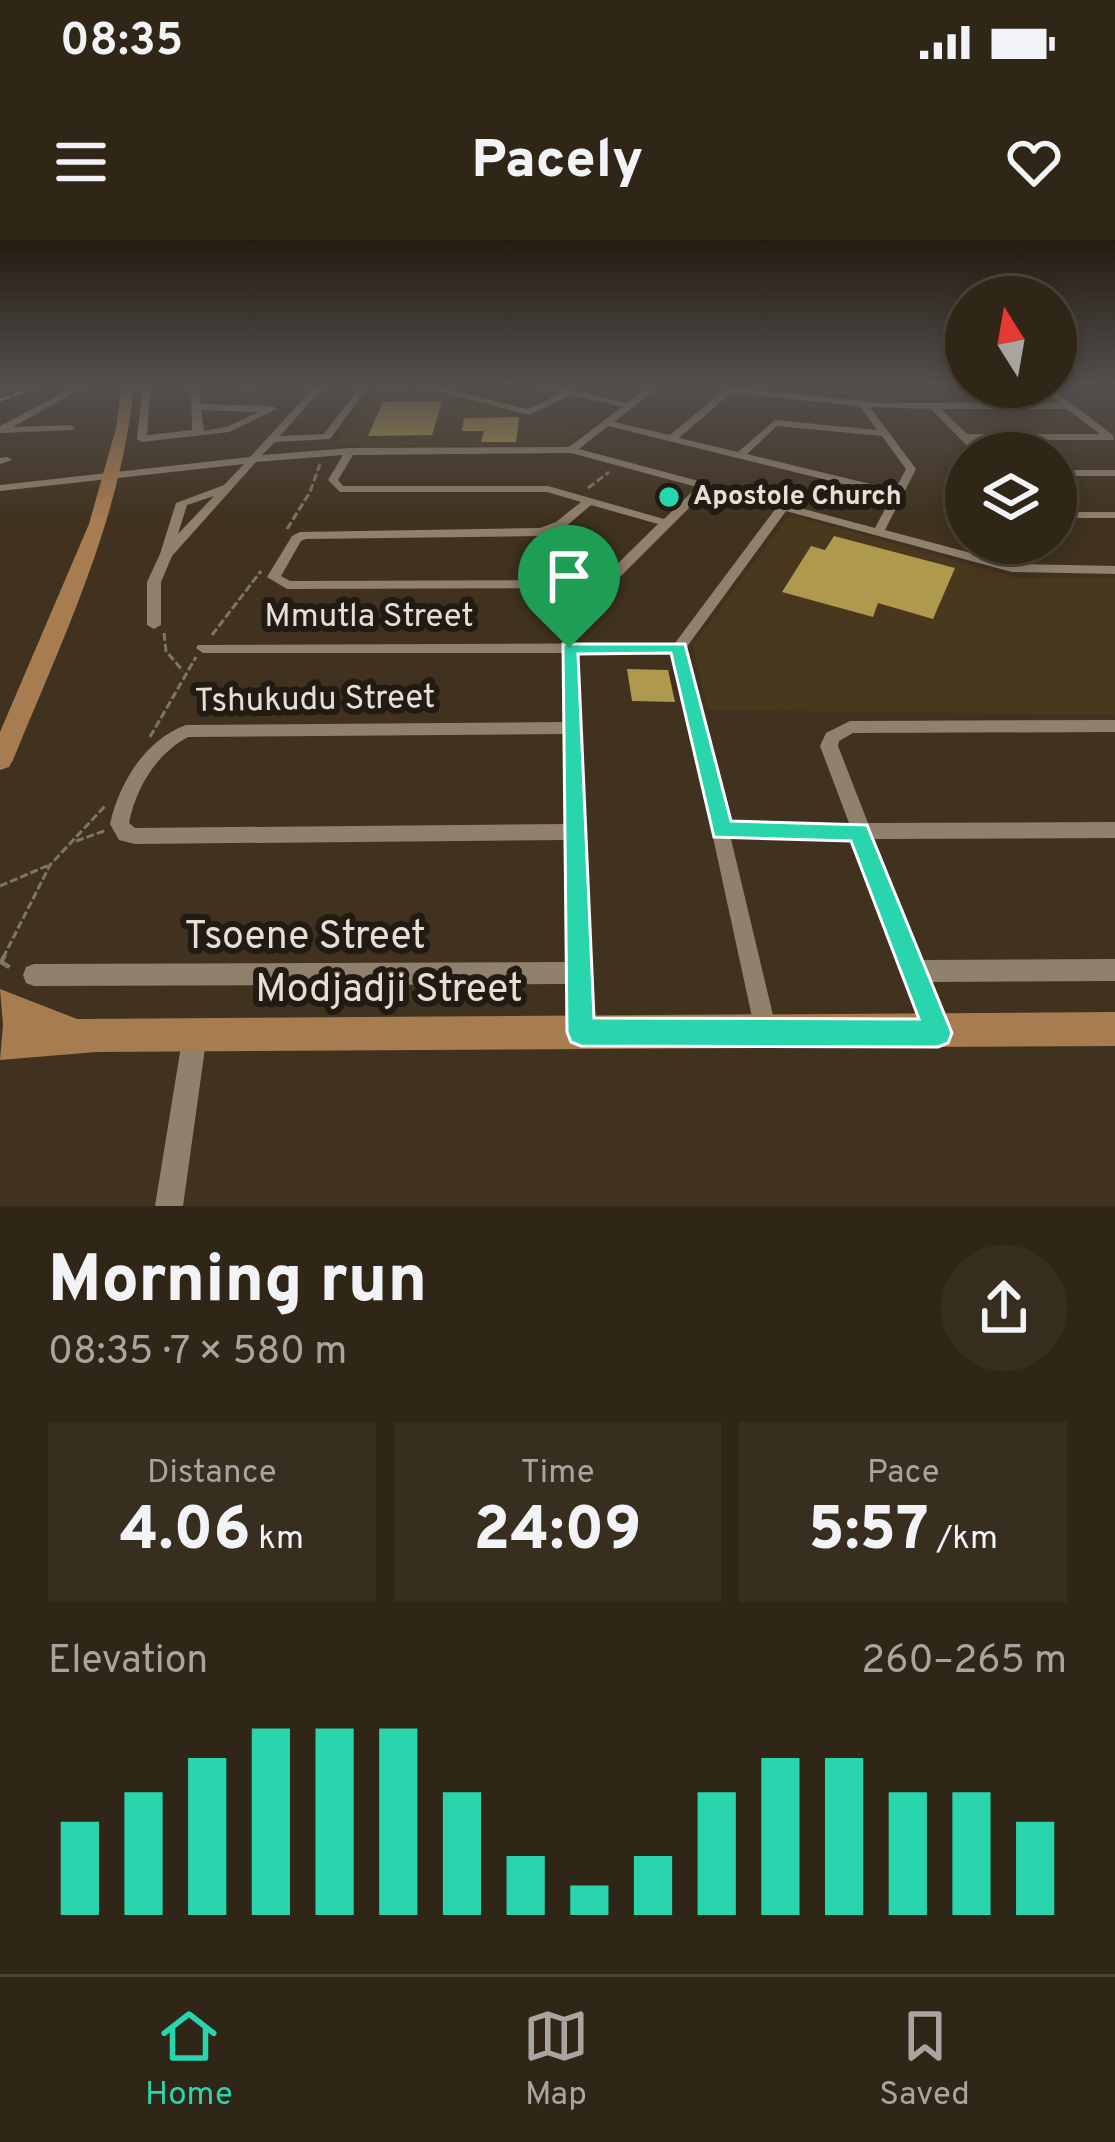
<!DOCTYPE html>
<html lang="en">
<head>
<meta charset="utf-8">
<style>
	body { margin:0; font-family:Overpass,sans-serif; background:#382e20; color:#f1f3f6; height:100vh; display:flex; flex-direction:column; font-size:45px; white-space:nowrap }
	* { box-sizing:border-box; margin:0 }
	p { font-size:39px; color:#a8a5a1 }
	.icon { flex:none; width:66px; height:66px; fill:none; stroke:currentColor; stroke-width:2; stroke-linecap:round; stroke-linejoin:round }
	.map { position:relative; height:966px; overflow:hidden }
	.drawer { display:flex; flex-direction:column; background:#302617; flex:1 }
	.drawer>* { flex:none }
	.needle { width:78px; rotate:349deg }
	.tools { position:absolute; left:945px; top:36px; display:grid; gap:24px }
	.tools a { display:grid; place-items:center; width:132px; height:132px; border-radius:50%; background:#302617; box-shadow:0 6px 18px #0003,0 0 0 3px #4b4336; font-size:60px }
	.pin { position:absolute; display:grid; place-items:center; width:102px; height:102px; color:#fff; margin:-123px -51px; border-radius:50% 50% 50% 0; rotate:-45deg; box-shadow:0 0 12px #0007 }
	.pin .icon { rotate:45deg }
	.round { display:grid; place-items:center; flex:none; width:126px; height:126px; border-radius:63px; background:#382e20 }
	.summary { display:flex; align-items:center; justify-content:space-between; height:204px; padding:0 48px }
	h1 { font-size:66px; font-weight:800; line-height:90px }
	.metrics { display:grid; grid-template-columns:repeat(3,1fr); gap:18px; height:204px; padding:12px 48px }
	.metrics div { display:grid; align-content:center; border-radius:0px; background:#382e20; text-align:center }
	.metrics b { font-size:60px; font-weight:800 }
	.metrics small { font-size:33px; font-weight:400 }
	.metrics p { font-size:33px }
	.chart { height:336px; padding:24px 48px }
	.chart p { display:flex; justify-content:space-between }
	.chart svg { width:100%; height:216px; margin-top:12px; stroke:#28d5ad; stroke-width:6 }
	.status { display:flex; justify-content:space-between; align-items:center; height:84px; padding:0 60px; background:#302617; direction:ltr }
	.status svg { height:33px; fill:currentColor }
	header { display:flex; justify-content:space-between; align-items:center; height:156px; padding:0 48px; background:#302617; font-size:54px; font-weight:800 }
	.tab-bar { display:flex; justify-content:space-around; align-items:center; height:168px; border-top:3px solid #4b4336; background:#302617; font-size:33px; color:#a8a5a1 }
	.tab-bar a { display:grid; justify-items:center; gap:6px }
	.tab-bar .active { color:#28d5ad }
	.map>svg:first-child { display:block }
</style>
</head>
<body>
<div class="status"><b>08:35</b><svg viewBox="0 0 49 12"><path d="M0 12V9h3v3zM5 12V6h3v6zM10 12V3h3v9zM15 12V0h3v12zM26 1h20v11H26zM47 4h2v5h-2z"/></svg></div>
<header><svg class="icon" aria-label="menu" viewBox="0 0 24 24"><path d="M4 6h16M4 12h16M4 18h16"/></svg>Pacely<svg class="icon" aria-label="heart" viewBox="0 0 24 24"><path d="M12 20l-8-8c-3-5 5-10 8-4 3-6 11-1 8 4z"/></svg></header>
<div class="map">
<svg width="1115" height="966" viewBox="0 0 1115 966">
	<rect width="100%" height="100%" fill="#40321f"/>
	<!-- built -->
	<g fill="#49371e">
		<path d="M 377,144 L 400,144 L 583,191 L 557,206 L 334,206 Z"/>
		<path d="M 798,277 L 1020,338 L 1115,338 L 1115,475 L 707,470 L 693,405 L 787,278 Z"/>
	</g>
	<!-- building -->
	<g fill="#af994c">
		<path d="M 442,161 L 432,195 L 368,196 L 383,162 Z"/>
		<path d="M 519,177 L 516,202 L 481,202 L 484,191 L 462,191 L 464,178 Z"/>
		<path d="M 834,296 L 955,328 L 933,379 L 878,363 L 873,377 L 782,352 L 811,306 L 825,310 Z"/>
		<path d="M 627,429 L 668,430 L 675,462 L 632,461 Z"/>
	</g>
	<g fill="none" stroke-linecap="round" stroke-linejoin="round">
		<!-- path-far1 -->
		<g stroke="#807464" stroke-width="3" stroke-dasharray="8 3" stroke-linecap="butt">
			<path d="M 588,248 L 609,232"/>
			<path d="M 287,289 L 310,252 L 320,224"/>
			<path d="M 164,393 L 166,411 L 183,431"/>
			<path d="M 212,395 L 261,331"/>
			<path d="M 150,497 L 196,417"/>
			<path d="M 76,601 L 107,590"/>
			<path d="M 0,646 L 49,625"/>
			<path d="M 3,718 L 50,625 L 105,566"/>
		</g>
		<!-- path -->
		<path stroke="#807464" stroke-width="4.5" stroke-dasharray="18 9" stroke-linecap="butt" d="M 5,715 L 1,722 L 14,730"/>
		<!-- street -->
		<g fill="#90816c" fill-rule="evenodd">
			<path d="M 10,144 L 22,144 L 0,153 L 0,147 Z"/>
			<path d="M 79,144 L 89,144 L 13,187 L 70,185 L 75,188 L 73,190 L 0,193 L 0,186 Z"/>
			<path d="M 143,144 L 151,144 L 147,195 L 192,190 L 191,144 L 199,144 L 200,164 L 272,166 L 277,169 L 229,192 L 142,202 L 137,199 ZM 201,170 L 259,172 L 226,187 L 204,191 Z"/>
			<path d="M 248,144 L 257,144 L 248,152 L 244,149 Z"/>
			<path d="M 317,144 L 326,144 L 280,196 L 324,194 L 362,144 L 370,144 L 330,199 L 275,202 L 262,215 L 350,208 L 569,207 L 622,167 L 571,155 L 529,175 L 411,144 L 425,144 L 528,169 L 561,153 L 531,144 L 546,144 L 627,163 L 653,144 L 662,144 L 614,182 L 670,195 L 731,144 L 739,144 L 736,148 L 882,163 L 1060,163 L 1041,147 L 1050,147 L 1113,195 L 1114,200 L 973,200 L 985,213 L 974,213 L 931,169 L 870,167 L 916,229 L 885,290 L 1012,324 L 1115,326 L 1115,334 L 1012,332 L 786,271 L 686,408 L 728,583 L 849,583 L 820,506 L 826,493 L 850,481 L 1115,480 L 1115,492 L 853,493 L 839,501 L 838,506 L 868,583 L 1115,582 L 1115,598 L 874,599 L 922,720 L 1115,719 L 1115,741 L 930,742 L 949,789 L 945,797 L 937,801 L 929,797 L 907,740 L 901,731 L 902,727 L 855,599 L 731,599 L 777,792 L 773,800 L 765,804 L 757,800 L 673,413 L 577,413 L 593,792 L 589,800 L 581,804 L 573,800 L 569,792 L 568,744 L 34,746 L 26,743 L 23,735 L 26,727 L 34,724 L 568,722 L 565,600 L 135,604 L 119,600 L 110,584 C 119,543 145,500 186,485 L 563,482 L 562,413 L 203,413 L 196,408 L 198,405 L 675,403 L 776,268 L 707,250 L 617,340 L 596,348 L 287,349 L 267,337 L 292,296 L 300,292 L 540,288 L 556,282 L 581,262 L 547,252 L 340,252 L 328,240 L 343,215 L 256,222 L 172,316 L 161,342 L 161,385 L 154,389 L 147,385 L 147,342 L 160,314 L 176,263 L 224,245 L 244,224 L 0,251 L 0,245 L 250,217 ZM 731,153 L 860,166 L 877,190 L 775,180 L 738,212 L 679,198 ZM 941,169 L 1067,169 L 1100,194 L 967,194 ZM 608,186 L 892,256 L 875,288 L 579,209 ZM 777,186 L 882,196 L 906,229 L 895,250 L 747,214 ZM 571,213 L 697,247 L 664,279 L 548,246 L 343,246 L 338,240 L 353,215 ZM 214,256 L 178,294 L 187,265 ZM 591,265 L 658,284 L 607,334 L 594,340 L 290,341 L 281,336 L 301,301 L 306,299 L 542,296 L 564,288 ZM 563,494 L 565,584 L 135,588 L 129,583 C 136,548 156,514 188,497 Z"/>
			<path d="M 0,218 L 7,217 L 12,220 L 0,224 Z"/>
			<rect x="1056" y="230" width="59" height="6"/>
			<rect x="1056" y="272" width="59" height="6"/>
			<path d="M 195,782 L 203,786 L 207,794 L 183,966 L 155,966 L 183,794 L 187,786 Z"/>
		</g>
		<!-- secondary -->
		<g fill="#a67c50" fill-rule="evenodd">
			<path d="M 122,144 L 134,144 C 122,277 63,398 13,520 L 9,527 L 0,530 L 0,492 L 89,284 L 116,188 Z"/>
			<path d="M 0,749 L 77,779 L 1115,772 L 1115,806 L 96,812 L 0,820 L 3,785 Z"/>
		</g>
		<!-- rail -->
		<path stroke="#c6bcb0" stroke-width="3" stroke-dasharray="10 4.5" stroke-linecap="butt" d="M 0,160 L 44,144"/>
	</g>
	<!-- sky -->
	<linearGradient id="sky" x2="0" y2="1"><stop stop-color="#231c11"/><stop offset="0.52" stop-color="#534f4d"/><stop offset="1" stop-color="#534f4d" stop-opacity="0"/></linearGradient>
	<rect width="1115" height="279" fill="url(#sky)"/>
	<!-- route -->
	<path fill="#28d5ad" stroke="#fff" stroke-width="3" fill-rule="evenodd" d="M 563,404 L 685,404 L 731,581 L 867,585 L 952,793 L 948,803 L 938,807 L 581,806 L 571,802 L 567,792 ZM 671,413 L 714,597 L 851,601 L 919,779 L 594,778 L 578,414 Z"/>
	<!-- markers -->
	<circle fill="#28d5ad" stroke="#211b13" stroke-width="4.5" cx="669" cy="257" r="12"/>
	<g text-anchor="middle" dominant-baseline="central" stroke-width="12" stroke-linejoin="round" paint-order="stroke">
		<!-- far-poi labels -->
		<g font-size="27" font-weight="bold" fill="#e8dfd4" stroke="#211b13" text-anchor="start">
			<text x="693" y="257">Apostole Church</text>
		</g>
		<!-- street labels -->
		<g font-size="33" fill="#e8dfd4" stroke="#211b13">
			<text x="369" y="378">Mmutla Street</text>
			<text transform="translate(315 461) rotate(-1)">Tshukudu Street</text>
		</g>
		<!-- near-street labels -->
		<g font-size="39" fill="#e8dfd4" stroke="#211b13">
			<text x="305" y="698">Tsoene Street</text>
			<text x="389" y="751">Modjadji Street</text>
		</g>
	</g>
</svg>
<div class="tools">
<a><svg class="needle" viewBox="-14 -14 28 28"><path d="M0-13l5 13h-10z" fill="#e53935"/><path d="M0 13l5-13h-10z" fill="#a8a5a1"/></svg></a>
<a><svg class="icon" aria-label="layers" viewBox="0 0 24 24"><path d="M12 4l9 5-9 5-9-5zM3 14l9 5 9-5"/></svg></a>
</div>
<div class="pin" style="left:569px;top:408px;background:#1e9e55"><svg class="icon" aria-label="arrive" viewBox="0 0 24 24"><path d="M6 21V4h12l-3 4 3 4H6"/></svg></div>
</div>
<section class="drawer">
<div class="summary"><div><h1>Morning run</h1><p>08:35 · 7 × 580 m</p></div><a class="round"><svg class="icon" aria-label="share" viewBox="0 0 24 24"><path d="M12 15V3M7 8l5-5 5 5M5 13v7h14v-7"/></svg></a></div>
<div class="metrics">
<div><p>Distance</p><b>4.06<small> km</small></b></div>
<div><p>Time</p><b>24:09</b></div>
<div><p>Pace</p><b>5:57<small> /km</small></b></div>
</div>
<div class="chart"><p><span>Elevation</span>260–265 m</p>
<svg viewBox="0 0 160 44" preserveAspectRatio="none"><path d="M5 44V25M15 44V19M25 44V12M35 44V6M45 44V6M55 44V6M65 44V19M75 44V32M85 44V38M95 44V32M105 44V19M115 44V12M125 44V12M135 44V19M145 44V19M155 44V25"/></svg>
</div>
</section>
<nav class="tab-bar">
<a class="active"><svg class="icon" aria-label="home" viewBox="0 0 24 24"><path d="M3 11l9-7 9 7M6 9v11h12V9"/></svg>Home</a>
<a><svg class="icon" aria-label="map" viewBox="0 0 24 24"><path d="M3 6l6-2 6 2 6-2v14l-6 2-6-2-6 2zM9 4v14M15 6v14"/></svg>Map</a>
<a><svg class="icon" aria-label="saved" viewBox="0 0 24 24"><path d="M7 4h10v16l-5-4-5 4z"/></svg>Saved</a>
</nav>
</body>
</html>
